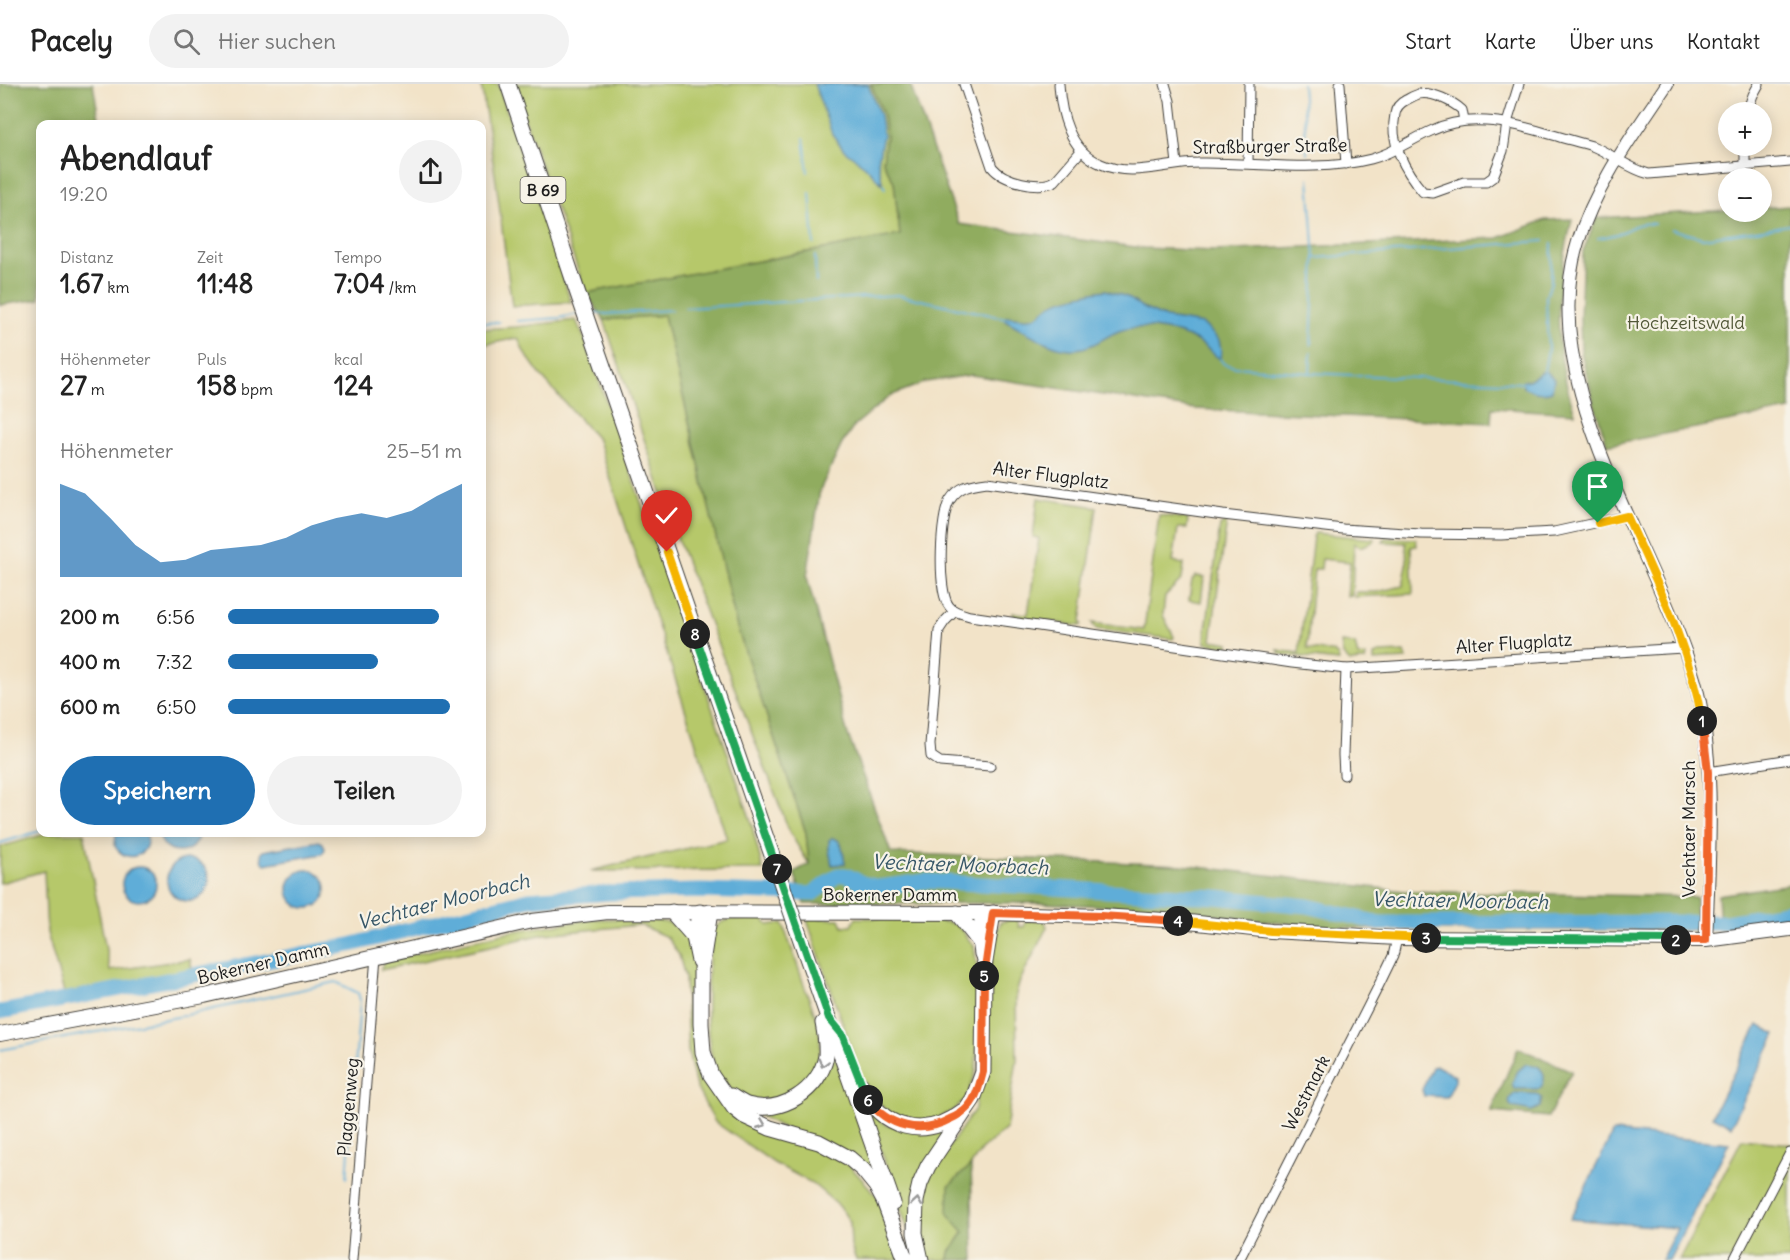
<!DOCTYPE html>
<html lang="de">
<head>
<meta charset="utf-8">
<style>
	body { margin:0; font-family:Delius,sans-serif; background:#f2f2f2; color:#222; height:100vh; display:flex; flex-direction:column; font-size:22px; white-space:nowrap }
	* { box-sizing:border-box; margin:0 }
	p { font-size:20px; color:#767676 }
	.icon { flex:none; width:33px; height:33px; fill:none; stroke:currentColor; stroke-width:2; stroke-linecap:round; stroke-linejoin:round }
	.map { position:relative; flex:1; overflow:hidden }
	.drawer { position:absolute; left:36px; top:36px; width:450px; height:717px; display:flex; flex-direction:column; background:#fff; border-radius:12px; box-shadow:0 3px 15px #0003 }
	.drawer>* { flex:none }
	.buttons { position:absolute; left:1718px; top:18px; display:grid; gap:12px }
	.buttons a { display:grid; place-items:center; width:54px; height:54px; border-radius:50%; background:#fff; box-shadow:0 3px 15px #0003; font-size:30px }
	.pin { position:absolute; display:grid; place-items:center; width:51px; height:51px; color:#fff; margin:-62px -26px; border-radius:50% 50% 50% 0; rotate:-45deg; box-shadow:0 0 6px #0007 }
	.pin .icon { rotate:45deg }
	.km { position:absolute; width:30px; height:30px; margin:-15px; border-radius:50%; background:#222; color:#fff; font-size:16px; line-height:30px; text-align:center }
	.round { display:grid; place-items:center; flex:none; width:63px; height:63px; border-radius:32px; background:#f2f2f2 }
	.headline { display:flex; align-items:center; justify-content:space-between; height:102px; padding:0 24px }
	h1 { font-size:33px; font-weight:800; line-height:45px }
	.metrics { display:grid; grid-template-columns:repeat(3,1fr); gap:9px; height:102px; padding:6px 24px }
	.metrics div { display:grid; align-content:center }
	.metrics b { font-size:26px; font-weight:800 }
	.metrics small { font-size:16px; font-weight:400 }
	.metrics p { font-size:16px }
	.chart { height:168px; padding:12px 24px }
	.chart p { display:flex; justify-content:space-between }
	.chart svg { width:100%; height:108px; margin-top:6px; fill:#1f6fb2; opacity:.7 }
	.button { display:flex; gap:12px; margin-top:auto; padding:12px 24px }
	.button a { flex:1; height:69px; border-radius:36px; background:#1f6fb2; color:#fff; font-size:24px; font-weight:800; line-height:69px; text-align:center }
	.button a+a { background:#f2f2f2; color:#222 }
	ul { padding:0 24px; list-style:none; font-size:20px }
	li { display:grid; grid-template-columns:96px 72px 1fr; align-items:center; height:45px }
	li i { height:15px; border-radius:8px; background:#1f6fb2 }
	header { display:flex; align-items:center; gap:36px; box-sizing:border-box; height:84px; padding:0 30px; background:#fff; border-bottom:2px solid #e0e0e0 }
	header strong { font-size:28px }
	nav { display:flex; gap:33px; margin-inline-start:auto; font-size:21px }
	.search { width:420px; height:54px; background:#f2f2f2; display:flex; align-items:center; gap:15px; box-sizing:border-box; padding:0 21px; border-radius:33px; color:#767676; font-size:22px }
	.map>svg:first-child { display:block }
</style>
</head>
<body>
<header>
<strong>Pacely</strong>
<div class="search"><svg class="icon" aria-label="search" viewBox="0 0 24 24"><circle cx="10" cy="10" r="6"/><path d="M15 15l6 6"/></svg>Hier suchen</div>
<nav><a>Start</a><a>Karte</a><a>Über uns</a><a>Kontakt</a></nav>
</header>
<div class="map">
<svg width="1790" height="1176" viewBox="0 0 1790 1176">
	<rect width="100%" height="100%" fill="#f7f3e8"/>
	<filter id="ink" filterUnits="userSpaceOnUse"><feTurbulence type="fractalNoise" baseFrequency=".0167" numOctaves="2"/><feDisplacementMap in="SourceGraphic" scale="12" xChannelSelector="R" yChannelSelector="G"/><feConvolveMatrix kernelMatrix="1 2 1 2 8 2 1 2 1" color-interpolation-filters="sRGB"/></filter>
	<filter id="wash" filterUnits="userSpaceOnUse"><feTurbulence type="fractalNoise" baseFrequency=".008" numOctaves="4" result="noise"/><feDisplacementMap in="SourceGraphic" scale="24" xChannelSelector="R" yChannelSelector="G"/><feGaussianBlur stdDeviation="1.35" result="paint"/><feColorMatrix in="noise" values="0 0 0 0 0 0 0 0 0 0 0 0 0 0 0 0 0 1.4 0 .05"/><feComposite in="paint" operator="in"/></filter>
	<g filter="url(#wash)">
		<rect width="100%" height="100%" fill="#f2e3c8"/>
		<!-- green -->
		<g fill="#b6c86b" stroke="#697244" stroke-width="1.5">
			<path d="M 481,0 L 498,0 L 571,218 L 512,222 L 497,105 Z"/>
			<path d="M 516,0 L 871,0 L 883,30 L 886,52 L 883,78 L 894,98 L 900,151 L 586,209 L 523,30 Z"/>
			<path d="M 664,231 L 737,543 L 806,749 L 809,780 L 790,749 L 678,456 L 604,236 Z"/>
			<path d="M 576,236 L 585,256 L 750,734 L 763,786 L 590,787 L 727,755 L 598,356 L 542,293 L 524,268 L 518,254 L 482,261 L 482,245 L 516,243 Z"/>
			<path d="M 1038,414 L 1097,423 L 1081,538 L 1082,540 L 1080,542 L 1014,533 L 1013,529 L 1028,530 L 1039,454 L 1033,453 Z"/>
			<path d="M 1159,431 L 1188,435 L 1187,444 L 1178,444 L 1173,478 L 1184,480 L 1182,495 L 1165,512 L 1163,531 L 1174,553 L 1173,555 L 1096,545 L 1092,539 L 1144,546 Z"/>
			<path d="M 1227,436 L 1211,556 L 1229,559 L 1229,563 L 1206,559 L 1205,554 L 1220,442 Z"/>
			<path d="M 1315,449 L 1375,455 L 1373,458 L 1360,463 L 1354,459 L 1352,512 L 1347,512 L 1350,478 L 1322,475 L 1321,485 L 1314,485 L 1307,562 L 1308,565 L 1333,568 L 1338,572 L 1339,577 L 1337,577 L 1280,570 L 1278,566 L 1299,569 L 1313,453 Z"/>
			<path d="M 1385,454 L 1416,455 L 1417,462 L 1411,463 L 1413,510 L 1355,513 L 1356,508 L 1377,508 L 1403,502 L 1407,481 L 1406,459 L 1383,458 Z"/>
			<path d="M 1196,492 L 1204,493 L 1201,518 L 1189,516 L 1192,496 Z"/>
			<path d="M 1341,559 L 1355,560 L 1358,573 L 1366,572 L 1365,577 L 1350,578 L 1343,571 Z"/>
			<path d="M 1405,568 L 1407,575 L 1374,577 L 1374,571 L 1379,569 Z"/>
			<path d="M 49,749 L 84,749 L 110,887 L 190,875 L 192,885 L 64,909 L 47,849 L 44,787 L 0,799 L 0,763 Z"/>
			<path d="M 811,834 L 840,835 L 843,842 L 851,841 L 856,834 L 920,834 L 950,839 L 957,841 L 974,862 L 979,898 L 976,987 L 967,1014 L 955,1025 L 936,1036 L 906,1037 L 885,1026 L 862,996 L 807,836 Z"/>
			<path d="M 592,835 L 643,835 L 670,839 L 687,850 L 694,872 L 700,983 L 707,1000 L 719,1019 L 736,1033 L 814,1061 L 850,1082 L 878,1113 L 900,1176 L 856,1176 L 851,1162 L 850,1138 L 840,1123 L 812,1099 L 774,1079 L 715,1038 L 696,1003 L 688,967 L 685,893 L 679,871 L 667,853 L 640,841 L 545,850 L 381,886 L 381,884 L 384,877 L 507,848 Z"/>
			<path d="M 732,835 L 764,835 L 768,841 L 783,839 C 790,861 798,882 805,904 C 813,925 823,946 820,969 C 819,985 804,1005 789,1012 C 768,1022 732,1015 720,994 C 700,958 707,886 712,846 L 722,838 Z"/>
			<path d="M 1013,835 L 1018,837 L 1019,843 L 1024,843 L 1025,837 L 1044,835 L 1047,843 L 1020,897 L 1016,910 L 1017,976 L 1006,1045 L 981,1066 L 971,1081 L 949,1102 L 964,1148 L 950,1168 L 949,1176 L 924,1176 L 919,1128 L 928,1093 L 975,1025 L 994,856 L 1001,838 Z"/>
			<path d="M 831,960 L 878,1092 L 741,1022 L 793,1021 Z"/>
			<path d="M 867,1025 L 887,1041 L 950,1040 L 908,1146 Z"/>
			<path d="M 1742,1055 L 1790,1060 L 1790,1176 L 1679,1176 Z"/>
		</g>
		<!-- forest -->
		<g fill="#90ac5f" stroke="#56643e" stroke-width="1.5">
			<path d="M 0,0 L 93,0 L 100,40 L 40,40 L 40,215 L 0,221 Z"/>
			<path d="M 871,0 L 910,0 L 959,140 L 1143,164 L 1215,167 L 1498,154 L 1545,136 L 1572,135 C 1556,206 1551,259 1575,329 L 1492,324 L 1491,339 L 1195,325 L 971,291 L 926,298 L 890,312 L 855,341 L 842,360 L 820,406 L 807,493 L 847,648 L 891,769 L 1181,781 L 1404,807 L 1696,813 L 1695,846 L 1380,846 L 1282,839 L 1151,824 L 1039,819 L 804,820 L 794,788 L 809,780 L 806,749 L 737,543 L 664,231 L 604,236 L 586,209 L 900,151 L 894,98 L 883,78 L 886,52 L 883,30 Z"/>
			<path d="M 1790,122 L 1790,326 L 1607,361 L 1594,319 L 1581,268 L 1580,234 L 1583,167 L 1597,134 L 1728,126 L 1728,128 L 1761,128 L 1761,124 Z"/>
			<path d="M 1790,800 L 1790,834 L 1720,844 L 1718,811 Z"/>
			<path d="M 1518,964 L 1572,987 L 1548,1033 L 1491,1028 Z"/>
			<path d="M 971,1081 L 974,1176 L 949,1176 L 950,1168 L 964,1148 L 948,1130 L 949,1102 Z"/>
		</g>
		<!-- water -->
		<g fill="#5eadd8" stroke="#3d647a" stroke-width="1.5">
			<path d="M 814,0 L 868,0 L 880,31 L 883,51 L 878,78 L 883,101 L 865,82 L 844,66 L 832,50 Z"/>
			<path d="M 1106,206 L 1127,213 L 1145,225 L 1166,234 L 1203,240 L 1219,256 L 1221,267 L 1220,275 C 1212,270 1207,263 1199,258 C 1177,246 1143,239 1119,247 C 1104,253 1092,264 1076,265 C 1052,267 1026,247 1005,236 L 1006,232 C 1014,233 1023,235 1030,234 C 1040,233 1043,226 1050,221 C 1059,215 1095,207 1106,206 Z"/>
			<path d="M 1542,288 L 1547,288 L 1554,295 L 1552,307 C 1541,311 1534,308 1523,303 L 1523,297 L 1529,296 Z"/>
			<path d="M 116,749 L 146,749 C 153,771 126,782 115,762 Z"/>
			<path d="M 159,749 L 159,748 L 199,749 C 196,774 162,774 159,749 Z"/>
			<path d="M 832,754 C 844,755 843,771 845,780 L 832,781 L 829,766 L 829,756 Z"/>
			<path d="M 319,757 L 323,759 L 325,765 L 322,770 L 265,780 L 262,777 L 261,769 L 263,767 Z"/>
			<circle cx="188" cy="796" r="21"/>
			<circle cx="139" cy="800" r="17"/>
			<circle cx="307" cy="805" r="19"/>
			<path d="M 1758,941 L 1776,950 L 1731,1042 L 1712,1032 Z"/>
			<path d="M 1526,980 C 1527,980 1536,981 1537,982 C 1546,987 1546,999 1539,1005 L 1514,1005 L 1512,999 L 1518,987 Z"/>
			<path d="M 1437,982 L 1455,992 L 1455,997 L 1447,1013 L 1424,1012 L 1422,1006 L 1432,983 Z"/>
			<path d="M 1515,1009 L 1537,1010 L 1542,1014 L 1540,1023 L 1532,1027 L 1512,1023 L 1509,1019 L 1510,1014 Z"/>
			<path d="M 1613,1048 L 1729,1059 L 1669,1176 L 1661,1176 L 1677,1144 L 1570,1135 Z"/>
		</g>
		<g fill="none" stroke-linecap="round" stroke-linejoin="round">
			<!-- stream -->
			<g stroke="#5eadd8" stroke-width="2">
				<path d="M 1302,0 L 1307,70"/>
				<path d="M 804,54 L 808,88"/>
				<path d="M 1309,94 L 1315,174 L 1311,261"/>
				<path d="M 883,101 L 885,105"/>
				<path d="M 810,109 L 814,160"/>
				<path d="M 1671,145 L 1703,154 L 1790,141"/>
				<path d="M 1598,154 C 1604,153 1611,152 1617,150 C 1633,144 1635,138 1654,140"/>
				<path d="M 815,172 L 816,198"/>
				<path d="M 1315,174 L 1544,157"/>
				<path d="M 685,224 L 898,211 L 1005,234"/>
				<path d="M 590,228 L 606,230 L 671,226"/>
				<path d="M 517,237 L 559,234 L 578,230"/>
				<path d="M 482,239 L 499,238"/>
				<path d="M 1220,275 L 1224,280 L 1236,283 L 1310,289 L 1526,299"/>
				<path d="M 1544,288 L 1548,265 L 1546,213 L 1551,198 L 1552,160"/>
				<path d="M 1310,289 L 1311,269"/>
				<path d="M 0,759 L 40,747"/>
				<path d="M 0,966 L 177,933 L 336,898 L 358,909 L 360,916 L 347,1094"/>
			</g>
			<!-- river -->
			<path stroke="#5eadd8" stroke-width="15" d="M 0,928 L 350,861 L 529,815 L 608,809 L 701,807 L 812,810 L 838,791 L 846,791 L 862,799 L 879,803 L 925,797 L 1216,813 L 1308,822 L 1379,839 L 1727,838 L 1790,827"/>
		</g>
	</g>
	<g filter="url(#ink)">
		<g fill="none" stroke-linecap="round" stroke-linejoin="round">
			<!-- minor casing -->
			<g stroke="#3c3a36" stroke-width="11">
				<g id="minor">
					<path d="M 964,0 L 992,83 C 1003,97 1039,106 1055,97 L 1081,67"/>
					<path d="M 1059,0 C 1061,31 1069,66 1101,80 C 1132,94 1166,79 1199,79 C 1256,78 1316,89 1371,75 C 1394,69 1412,55 1433,46 C 1449,38 1469,36 1486,37 C 1509,38 1531,45 1553,51 C 1566,55 1579,58 1592,62 C 1612,70 1629,85 1649,90 L 1790,78"/>
					<path d="M 1165,0 L 1170,17 L 1177,80"/>
					<path d="M 1340,0 L 1346,80"/>
					<path d="M 1747,28 L 1753,11 L 1759,0"/>
					<path d="M 1464,37 L 1462,26 C 1453,18 1432,7 1419,10 C 1415,11 1410,14 1406,16 C 1400,19 1396,23 1395,30 C 1389,58 1405,87 1423,108 L 1433,109 L 1464,98 L 1486,98 L 1493,93 L 1503,67 L 1507,39 L 1519,0"/>
					<path d="M 1248,79 L 1249,0"/>
					<path d="M 1745,82 L 1745,62"/>
					<path d="M 1627,432 L 1554,448 L 1501,451 L 1421,450 L 1343,445 L 1223,431 L 987,398 C 971,400 959,402 950,416 C 940,431 937,507 949,522 C 953,528 963,530 970,532 L 1292,579 L 1346,585 L 1683,564"/>
					<path d="M 955,527 L 945,537 L 939,546 L 930,661 L 931,672 L 940,678 L 990,682"/>
					<path d="M 1708,688 L 1790,675"/>
					<path d="M 1344,691 L 1343,671 L 1346,585"/>
					<path d="M 352,1176 L 376,872"/>
					<path d="M 1239,1176 L 1376,907 L 1393,872 L 1397,854"/>
					<path d="M 1734,1176 L 1790,1069"/>
				</g>
			</g>
			<!-- tertiary casing -->
			<g stroke="#3c3a36" stroke-width="14">
				<path id="tertiary" d="M 1667,0 C 1634,50 1596,100 1578,158 C 1533,300 1657,464 1695,598 C 1717,676 1709,774 1706,856"/>
			</g>
			<!-- secondary casing -->
			<g stroke="#3c3a36" stroke-width="16">
				<path id="secondary" d="M 0,950 L 204,912 L 532,837 L 608,828 L 993,829 L 1101,832 L 1180,837 L 1271,847 L 1397,854 L 1706,856 L 1790,845"/>
			</g>
			<!-- primary casing -->
			<g stroke="#3c3a36" stroke-width="17">
				<g id="primary">
					<path d="M 508,0 L 577,207 L 774,777"/>
					<path d="M 672,828 L 694,853"/>
					<path d="M 710,828 L 701,885 L 701,940 L 703,968 L 711,991 L 734,1024 L 744,1032 L 770,1044 L 819,1058 L 849,1074 L 863,1086 L 876,1102 L 884,1117 L 904,1171 L 908,1176"/>
					<path d="M 957,829 L 979,857"/>
					<path d="M 796,842 L 893,1119"/>
					<path d="M 982,870 C 979,855 980,843 984,829"/>
					<path d="M 699,877 L 694,853 L 700,828"/>
					<path d="M 861,1001 C 881,1046 924,1057 963,1027"/>
					<path d="M 731,1012 C 736,1015 742,1019 747,1021 C 781,1031 820,1006 826,972 C 827,960 825,950 823,939"/>
					<path d="M 921,1176 L 915,1149 L 916,1117 L 920,1100 L 928,1082 L 973,1015 L 983,988 L 984,883 L 993,829"/>
				</g>
			</g>
			<!-- minor -->
			<use href="#minor" stroke="#fff" stroke-width="9"/>
			<!-- tertiary -->
			<use href="#tertiary" stroke="#fff" stroke-width="12"/>
			<!-- secondary -->
			<use href="#secondary" stroke="#fff" stroke-width="14"/>
			<!-- primary -->
			<use href="#primary" stroke="#fff" stroke-width="15"/>
			<!-- primary-bridge casing -->
			<g stroke="#3c3a36" stroke-width="17" stroke-linecap="butt">
				<path id="primary-bridge" d="M 774,777 L 796,842"/>
			</g>
			<!-- primary-bridge -->
			<use href="#primary-bridge" stroke="#fff" stroke-width="15"/>
		</g>
		<!-- one-way arrows -->
		<defs><path id="oneway-chevron" d="M-2-3.5L2.5 0L-2 3.5" fill="none" stroke-width="1.6" stroke-linecap="round" stroke-linejoin="round" transform="scale(1.5)"/></defs>
		<g stroke="#999">
			<use href="#oneway-chevron" transform="translate(823 979) rotate(106)"/>
			<use href="#oneway-chevron" transform="translate(762 1040) rotate(22)"/>
			<use href="#oneway-chevron" transform="translate(917 1118) rotate(-81)"/>
		</g>
	</g>
	<g fill="none" stroke-linecap="round" stroke-linejoin="round" filter="url(#ink)">
		<!-- split-1 casing -->
		<g stroke="#fff" stroke-width="12">
			<path id="split-1" d="M 1598,439 L 1627,432 C 1657,499 1690,564 1702,637"/>
		</g>
		<!-- split-2 casing -->
		<g stroke="#fff" stroke-width="12">
			<path id="split-2" d="M 1676,856 L 1706,856 L 1708,688 L 1702,637"/>
		</g>
		<!-- split-3 casing -->
		<g stroke="#fff" stroke-width="12">
			<path id="split-3" d="M 1426,854 L 1676,856"/>
		</g>
		<!-- split-4 casing -->
		<g stroke="#fff" stroke-width="12">
			<path id="split-4" d="M 1178,837 L 1271,847 L 1426,854"/>
		</g>
		<!-- split-5 casing -->
		<g stroke="#fff" stroke-width="12">
			<path id="split-5" d="M 984,892 L 993,829 L 1101,832 L 1178,837"/>
		</g>
		<!-- split-6 casing -->
		<g stroke="#fff" stroke-width="12">
			<path id="split-6" d="M 868,1016 C 888,1043 921,1051 950,1035 C 957,1032 964,1028 969,1022 C 977,1013 980,999 983,988 L 984,892"/>
		</g>
		<!-- split-7 casing -->
		<g stroke="#fff" stroke-width="12">
			<path id="split-7" d="M 777,785 L 829,934 L 842,950 L 868,1016"/>
		</g>
		<!-- split-8 casing -->
		<g stroke="#fff" stroke-width="12">
			<path id="split-8" d="M 695,550 L 777,785"/>
		</g>
		<!-- split-9 casing -->
		<g stroke="#fff" stroke-width="12">
			<path id="split-9" d="M 667,468 L 695,550"/>
		</g>
		<!-- split-1 -->
		<use href="#split-1" stroke="#f5b400" stroke-width="8"/>
		<!-- split-2 -->
		<use href="#split-2" stroke="#f0652b" stroke-width="8"/>
		<!-- split-3 -->
		<use href="#split-3" stroke="#22a559" stroke-width="8"/>
		<!-- split-4 -->
		<use href="#split-4" stroke="#f5b400" stroke-width="8"/>
		<!-- split-5 -->
		<use href="#split-5" stroke="#f0652b" stroke-width="8"/>
		<!-- split-6 -->
		<use href="#split-6" stroke="#f0652b" stroke-width="8"/>
		<!-- split-7 -->
		<use href="#split-7" stroke="#22a559" stroke-width="8"/>
		<!-- split-8 -->
		<use href="#split-8" stroke="#22a559" stroke-width="8"/>
		<!-- split-9 -->
		<use href="#split-9" stroke="#f5b400" stroke-width="8"/>
	</g>
	<g text-anchor="middle" dominant-baseline="central" stroke-width="4.5" stroke-linejoin="round" paint-order="stroke">
		<!-- shield labels -->
		<rect fill="#f7f3e8" stroke="#5e5c59" stroke-width="1.5" x="520.5" y="93" width="45" height="26" rx="4.5"/>
		<g font-size="16" font-weight="bold" fill="#1c1c1c">
			<text x="543" y="106">B 69</text>
		</g>
		<!-- street labels -->
		<g font-size="18" fill="#1c1c1c" stroke="#f7f3e8">
			<text transform="translate(1270 62) rotate(-1)">Straßburger Straße</text>
			<text transform="translate(1051 391) rotate(7)">Alter Flugplatz</text>
			<text transform="translate(1514 559) rotate(-4)">Alter Flugplatz</text>
			<text transform="translate(1688 745) rotate(-90)">Vechtaer Marsch</text>
			<text x="890" y="810">Bokerner Damm</text>
			<text transform="translate(263 879) rotate(-13)">Bokerner Damm</text>
			<text transform="translate(1306 1009) rotate(-63)">Westmark</text>
			<text transform="translate(348 1023) rotate(-85)">Plaggenweg</text>
		</g>
		<!-- park labels -->
		<g font-size="18" fill="#525838" stroke="#f7f3e8">
			<text x="1686" y="238">Hochzeitswald</text>
		</g>
		<!-- water labels -->
		<g font-size="20" font-style="italic" fill="#365667" stroke="#f7f3e8">
			<text transform="translate(960 780) rotate(2)">Vechtaer Moorbach</text>
			<text transform="translate(1460 816) rotate(1)">Vechtaer Moorbach</text>
			<text transform="translate(443 817) rotate(-14)">Vechtaer Moorbach</text>
		</g>
	</g>
</svg>
<div class="buttons">
<a>+</a>
<a>−</a>
</div>
<div class="pin" style="left:1598px;top:439px;background:#1e9e55"><svg class="icon" aria-label="arrive" viewBox="0 0 24 24"><path d="M6 21V4h12l-3 4 3 4H6"/></svg></div>
<div class="pin" style="left:667px;top:468px;background:#d93025"><svg class="icon" aria-label="check" viewBox="0 0 24 24"><path d="M5 12l5 5 9-10"/></svg></div>
<b class="km" style="left:1702px;top:637px">1</b>
<b class="km" style="left:1676px;top:856px">2</b>
<b class="km" style="left:1426px;top:854px">3</b>
<b class="km" style="left:1178px;top:837px">4</b>
<b class="km" style="left:984px;top:892px">5</b>
<b class="km" style="left:868px;top:1016px">6</b>
<b class="km" style="left:777px;top:785px">7</b>
<b class="km" style="left:695px;top:550px">8</b>
<section class="drawer">
<div class="headline"><div><h1>Abendlauf</h1><p>19:20</p></div><a class="round"><svg class="icon" aria-label="share" viewBox="0 0 24 24"><path d="M12 15V3M7 8l5-5 5 5M5 13v7h14v-7"/></svg></a></div>
<div class="metrics">
<div><p>Distanz</p><b>1.67<small> km</small></b></div>
<div><p>Zeit</p><b>11:48</b></div>
<div><p>Tempo</p><b>7:04<small> /km</small></b></div>
</div>
<div class="metrics">
<div><p>Höhenmeter</p><b>27<small> m</small></b></div>
<div><p>Puls</p><b>158<small> bpm</small></b></div>
<div><p>kcal</p><b>124</b></div>
</div>
<div class="chart"><p><span>Höhenmeter</span>25–51 m</p>
<svg viewBox="0 0 160 44" preserveAspectRatio="none"><path d="M0 44V6L10 10L20 20L30 31L40 38L50 37L60 33L70 32L80 31L90 28L100 23L110 20L120 18L130 20L140 17L150 11L160 6V44z"/></svg>
</div>
<ul>
<li><b>200 m</b>6:56<i style="width:90%"></i></li>
<li><b>400 m</b>7:32<i style="width:64%"></i></li>
<li><b>600 m</b>6:50<i style="width:95%"></i></li>
</ul>
<div class="button"><a>Speichern</a><a>Teilen</a></div>
</section>
</div>
</body>
</html>
